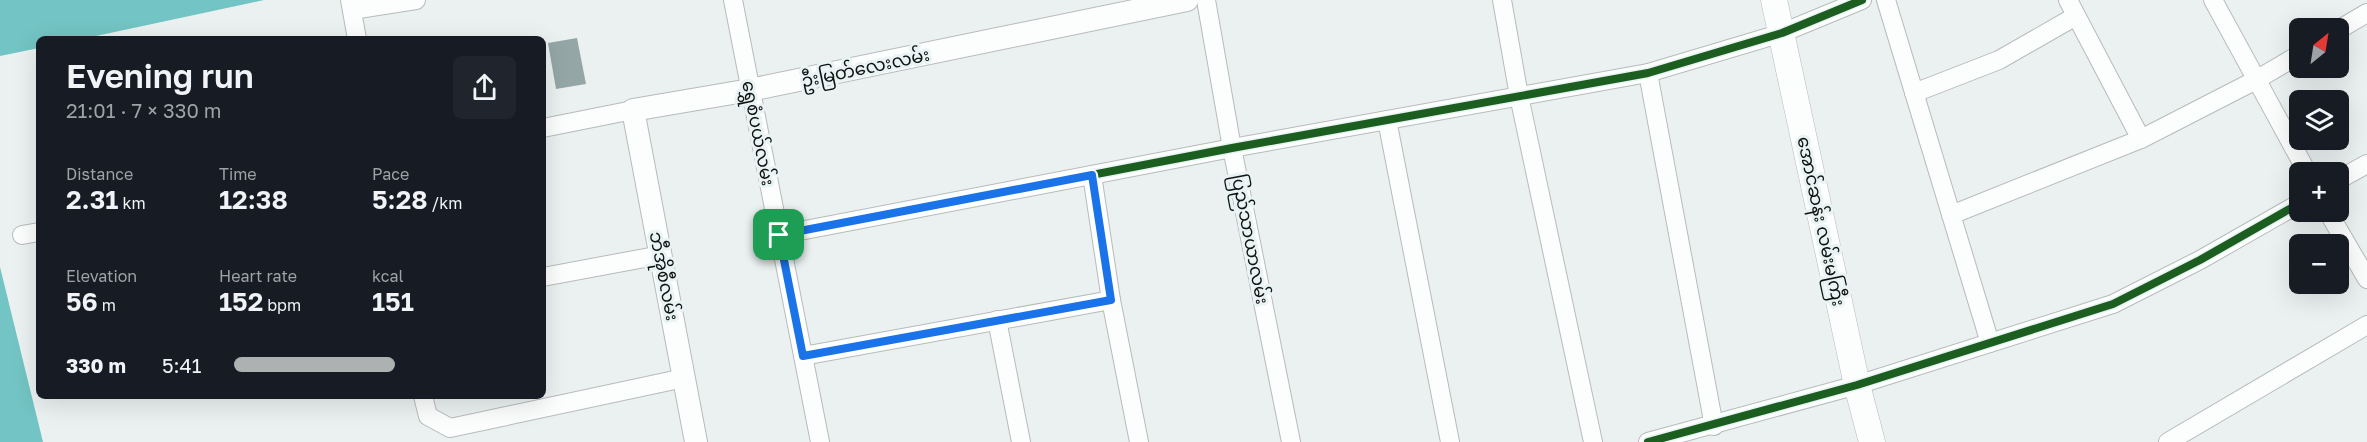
<!DOCTYPE html>
<html lang="en">
<head>
<meta charset="utf-8">
<style>
	body { margin:0; font-family:"Golos Text","Noto Sans Myanmar",sans-serif; background:#20242c; color:#f1f3f6; height:100vh; display:flex; flex-direction:column; font-size:22px; white-space:nowrap }
	* { box-sizing:border-box; margin:0 }
	p { font-size:20px; color:#9ea1a6 }
	.icon { flex:none; width:33px; height:33px; fill:none; stroke:currentColor; stroke-width:2; stroke-linecap:round; stroke-linejoin:round }
	.map { position:relative; flex:1; overflow:hidden }
	.details { position:absolute; left:36px; top:36px; width:510px; height:363px; display:flex; flex-direction:column; background:#171b24; border-radius:9px; box-shadow:0 6px 24px #0002 }
	.details>* { flex:none }
	.needle { width:39px; rotate:30deg }
	.fabs { position:absolute; left:2289px; top:18px; display:grid; gap:12px }
	.fabs a { display:grid; place-items:center; width:60px; height:60px; border-radius:9px; background:#171b24; box-shadow:0 6px 24px #0002; font-size:30px }
	.pin { position:absolute; display:grid; place-items:center; width:51px; height:51px; color:#fff; margin:-26px; border-radius:12px; box-shadow:0 3px 9px #0006 }
	.round { display:grid; place-items:center; flex:none; width:63px; height:63px; border-radius:9px; background:#20242c }
	.summary { display:flex; align-items:center; justify-content:space-between; height:102px; padding:0 30px }
	h1 { font-size:33px; font-weight:600; line-height:45px }
	.metrics { display:grid; grid-template-columns:repeat(3,1fr); gap:9px; height:102px; padding:6px 30px }
	.metrics div { display:grid; align-content:center }
	.metrics b { font-size:26px; font-weight:600 }
	.metrics small { font-size:16px; font-weight:400 }
	.metrics p { font-size:16px }
	ul { padding:0 30px; list-style:none; font-size:20px }
	li { display:grid; grid-template-columns:96px 72px 1fr; align-items:center; height:45px }
	li i { height:15px; border-radius:8px; background:#aeb1b2 }
	.map>svg:first-child { display:block }
</style>
</head>
<body>
<div class="map">
<svg width="2367" height="442" viewBox="0 0 2367 442">
	<rect width="100%" height="100%" fill="#ebf1f1"/>
	<!-- water -->
	<g fill="#73c4c4">
		<path d="M 0,0 L 264,0 L 82,39 L 39,39 L 39,48 L 0,56 Z"/>
		<path d="M 0,267 L 43,442 L 0,442 Z"/>
	</g>
	<!-- building -->
	<path fill="#94a6a6" d="M 577,38 L 586,84 L 556,89 L 548,43 Z"/>
	<g fill="none" stroke-linecap="round" stroke-linejoin="round">
		<!-- minor casing -->
		<g stroke="#b7bbbb" stroke-width="20">
			<g id="minor">
				<path d="M 350,0 L 357,39"/>
				<path d="M 733,0 L 820,442"/>
				<path d="M 1206,0 L 1232,148 L 1291,442"/>
				<path d="M 1502,0 L 1519,96 L 1593,442"/>
				<path d="M 1886,0 L 1990,343"/>
				<path d="M 2068,0 L 2141,139"/>
				<path d="M 2213,0 L 2307,172"/>
				<path d="M 352,10 L 416,0"/>
				<path d="M 2338,30 L 2367,13"/>
				<path d="M 1648,73 L 1714,426"/>
				<path d="M 1914,93 L 1999,60 L 2076,16"/>
				<path d="M 1387,120 L 1450,442"/>
				<path d="M 543,128 L 633,110"/>
				<path d="M 1092,175 L 1111,300 L 1139,442"/>
				<path d="M 2338,180 L 2367,164"/>
				<path d="M 2328,212 L 2367,279"/>
				<path d="M 1951,215 L 2141,139 L 2256,80 L 2300,54"/>
				<path d="M 22,235 L 39,232"/>
				<path d="M 779,235 L 1232,148 L 1648,73 L 1782,33 L 1862,0"/>
				<path d="M 543,277 L 661,255"/>
				<path d="M 997,320 L 1021,442"/>
				<path d="M 803,356 L 1111,300"/>
				<path d="M 423,396 L 428,416 L 450,428 L 684,378"/>
				<path d="M 1648,442 L 1857,385 L 2113,304 L 2200,260 L 2300,203"/>
				<path d="M 2168,442 L 2367,325"/>
			</g>
		</g>
		<!-- tertiary casing -->
		<g stroke="#b7bbbb" stroke-width="24">
			<path id="tertiary" d="M 696,442 L 633,110 L 750,90 L 1187,0"/>
		</g>
		<!-- secondary casing -->
		<g stroke="#b7bbbb" stroke-width="27">
			<path id="secondary" d="M 1774,0 L 1857,385 L 1872,442"/>
		</g>
		<!-- minor -->
		<use href="#minor" stroke="#fcfdfd" stroke-width="18"/>
		<!-- tertiary -->
		<use href="#tertiary" stroke="#fcfdfd" stroke-width="22"/>
		<!-- secondary -->
		<use href="#secondary" stroke="#fcfdfd" stroke-width="26"/>
		<!-- cycleway casing -->
		<g stroke="#e9f3f3" stroke-width="11">
			<g id="cycleway">
				<path d="M 779,235 L 1232,148 L 1648,73 L 1782,33 L 1862,0"/>
				<path d="M 1648,442 L 1857,385 L 2113,304 L 2200,260 L 2300,203"/>
			</g>
		</g>
		<!-- cycleway -->
		<use href="#cycleway" stroke="#1b5e20" stroke-width="8"/>
	</g>
	<g fill="none" stroke-linecap="round" stroke-linejoin="round">
		<!-- route casing -->
		<g stroke="#fff" stroke-width="12">
			<path id="route" d="M 1092,175 L 1111,300 L 803,356 L 779,235 Z"/>
		</g>
		<!-- route -->
		<use href="#route" stroke="#1a73e8" stroke-width="8"/>
	</g>
	<g text-anchor="middle" dominant-baseline="central" stroke-width="6" stroke-linejoin="round" paint-order="stroke">
		<!-- street labels -->
		<g font-size="18" fill="#0e1211" stroke="#e9f3f3">
			<text transform="translate(865 67) rotate(-12)">ဦးမြတ်လေးလမ်း</text>
			<text transform="translate(759 133) rotate(79)">ရွှေစံပယ်လမ်း</text>
			<text transform="translate(1822 221) rotate(78)">အောင်ဆန်း လမ်းမကြီး</text>
			<text transform="translate(1251 239) rotate(79)">ပြည်သာယာလမ်း</text>
			<text transform="translate(665 276) rotate(79)">ဘီအိုစီလမ်း</text>
		</g>
	</g>
</svg>
<div class="fabs">
<a><svg class="needle" viewBox="-14 -14 28 28"><path d="M0-13l5 13h-10z" fill="#e53935"/><path d="M0 13l5-13h-10z" fill="#9ea1a6"/></svg></a>
<a><svg class="icon" aria-label="layers" viewBox="0 0 24 24"><path d="M12 4l9 5-9 5-9-5zM3 14l9 5 9-5"/></svg></a>
<a>+</a>
<a>−</a>
</div>
<div class="pin" style="left:779px;top:235px;background:#1e9e55"><svg class="icon" aria-label="arrive" viewBox="0 0 24 24"><path d="M6 21V4h12l-3 4 3 4H6"/></svg></div>
<section class="details">
<div class="summary"><div><h1>Evening run</h1><p>21:01 · 7 × 330 m</p></div><a class="round"><svg class="icon" aria-label="share" viewBox="0 0 24 24"><path d="M12 15V3M7 8l5-5 5 5M5 13v7h14v-7"/></svg></a></div>
<div class="metrics">
<div><p>Distance</p><b>2.31<small> km</small></b></div>
<div><p>Time</p><b>12:38</b></div>
<div><p>Pace</p><b>5:28<small> /km</small></b></div>
</div>
<div class="metrics">
<div><p>Elevation</p><b>56<small> m</small></b></div>
<div><p>Heart rate</p><b>152<small> bpm</small></b></div>
<div><p>kcal</p><b>151</b></div>
</div>
<ul>
<li><b>330 m</b>5:41<i style="width:57%"></i></li>
</ul>
</section>
</div>
</body>
</html>
